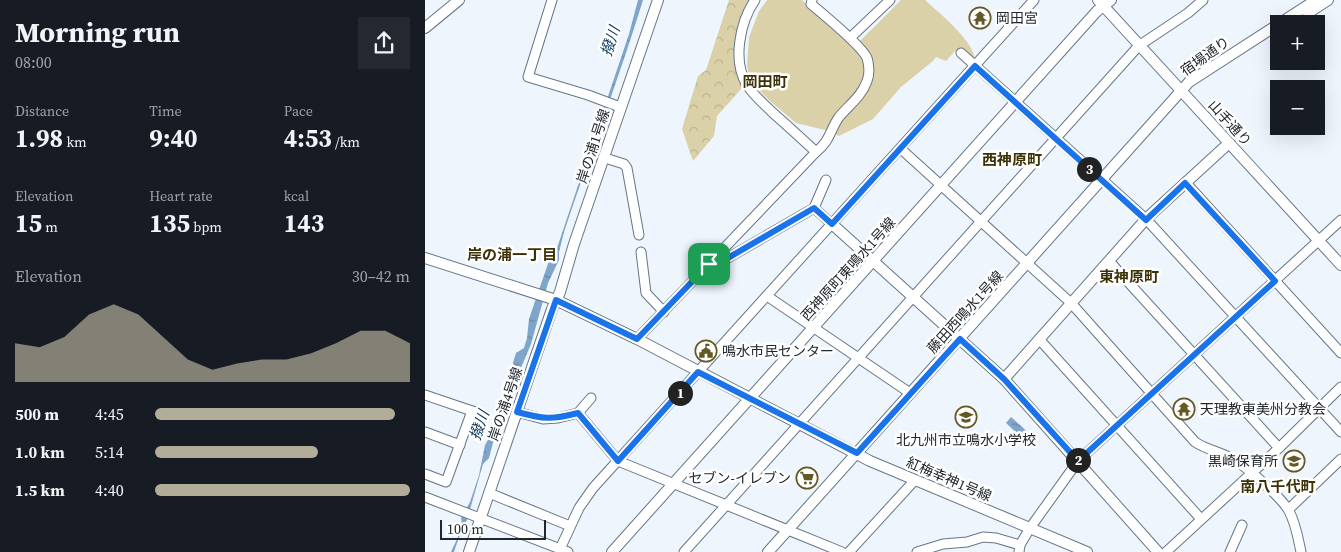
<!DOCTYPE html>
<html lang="en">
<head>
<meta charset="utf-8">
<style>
	body { margin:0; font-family:"Source Serif 4","Noto Sans JP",serif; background:#242831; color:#f1f3f6; height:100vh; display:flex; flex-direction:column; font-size:19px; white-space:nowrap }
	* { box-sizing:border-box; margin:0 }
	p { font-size:16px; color:#9ea1a6 }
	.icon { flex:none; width:28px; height:28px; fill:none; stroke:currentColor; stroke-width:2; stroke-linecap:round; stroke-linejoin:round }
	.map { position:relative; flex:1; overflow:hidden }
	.details { display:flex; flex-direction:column; background:#171b24; width:425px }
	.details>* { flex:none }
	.controls { position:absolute; left:845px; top:15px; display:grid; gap:10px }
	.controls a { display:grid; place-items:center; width:55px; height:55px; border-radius:0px; background:#171b24; box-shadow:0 5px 20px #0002; font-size:25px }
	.scale { position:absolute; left:15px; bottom:12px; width:106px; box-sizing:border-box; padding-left:5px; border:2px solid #20272e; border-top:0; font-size:14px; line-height:18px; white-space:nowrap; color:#20272e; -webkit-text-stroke:4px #fff; paint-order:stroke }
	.pin { position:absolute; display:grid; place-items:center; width:42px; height:42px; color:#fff; margin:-21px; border-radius:10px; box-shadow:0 2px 8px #0006 }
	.km { position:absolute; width:25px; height:25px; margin:-12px; border-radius:50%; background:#222; color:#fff; font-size:14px; line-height:25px; text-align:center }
	.round { display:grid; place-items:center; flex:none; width:52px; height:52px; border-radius:0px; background:#242831 }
	.headline { display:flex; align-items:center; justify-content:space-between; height:85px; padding:0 15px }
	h1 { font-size:28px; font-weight:700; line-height:38px }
	.figures { display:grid; grid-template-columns:repeat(3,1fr); gap:8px; height:85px; padding:5px 15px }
	.figures div { display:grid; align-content:center }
	.figures b { font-size:25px; font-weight:700 }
	.figures small { font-size:14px; font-weight:400 }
	.figures p { font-size:14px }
	.chart { height:140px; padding:10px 15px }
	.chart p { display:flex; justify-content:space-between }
	.chart svg { width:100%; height:90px; margin-top:5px; fill:#b2ad98; opacity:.7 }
	ul { padding:0 15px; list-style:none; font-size:16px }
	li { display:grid; grid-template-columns:80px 60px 1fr; align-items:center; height:38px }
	li i { height:12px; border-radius:6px; background:#b2ad98 }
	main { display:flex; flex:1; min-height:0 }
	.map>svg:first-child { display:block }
</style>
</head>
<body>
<main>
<section class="details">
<div class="headline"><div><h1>Morning run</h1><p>08:00</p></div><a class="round"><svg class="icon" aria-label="share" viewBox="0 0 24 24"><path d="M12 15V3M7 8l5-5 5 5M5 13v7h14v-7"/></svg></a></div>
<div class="figures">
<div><p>Distance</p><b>1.98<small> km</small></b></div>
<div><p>Time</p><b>9:40</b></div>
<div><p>Pace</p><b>4:53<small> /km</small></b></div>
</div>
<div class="figures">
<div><p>Elevation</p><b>15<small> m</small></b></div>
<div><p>Heart rate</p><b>135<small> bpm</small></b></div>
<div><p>kcal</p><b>143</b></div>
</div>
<div class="chart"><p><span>Elevation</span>30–42 m</p>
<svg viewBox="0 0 160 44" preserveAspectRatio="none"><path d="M0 44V25L10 27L20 22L30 11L40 6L50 11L60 22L70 33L80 38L90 35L100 33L110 33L120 30L130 25L140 19L150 19L160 25V44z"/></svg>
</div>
<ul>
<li><b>500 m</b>4:45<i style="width:94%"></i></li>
<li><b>1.0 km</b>5:14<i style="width:64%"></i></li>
<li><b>1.5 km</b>4:40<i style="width:100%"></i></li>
</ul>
</section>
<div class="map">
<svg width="916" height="552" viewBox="0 0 916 552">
	<defs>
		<pattern id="forest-crowns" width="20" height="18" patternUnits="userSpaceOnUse" patternTransform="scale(1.25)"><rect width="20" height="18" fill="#dbd1a8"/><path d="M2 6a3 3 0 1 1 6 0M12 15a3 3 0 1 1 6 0" fill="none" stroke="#bcb391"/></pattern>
		<pattern id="water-ripples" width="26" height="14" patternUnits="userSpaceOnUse" patternTransform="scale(1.25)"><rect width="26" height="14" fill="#7fa5ca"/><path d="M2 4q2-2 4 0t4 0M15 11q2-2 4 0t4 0" fill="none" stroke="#6886a4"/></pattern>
	</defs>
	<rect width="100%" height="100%" fill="#eef5fd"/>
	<!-- forest -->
	<path fill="url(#forest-crowns)" d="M 304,0 L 325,0 L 319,12 L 313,70 L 318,87 L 292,116 L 289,136 L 268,161 L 257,129 L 273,76 L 281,70 Z"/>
	<!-- park -->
	<path fill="#dbd1a8" d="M 342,0 L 377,0 L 428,48 L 476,0 L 500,0 C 515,14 547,39 550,59 L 546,65 L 531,50 L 521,61 L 511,57 L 508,61 L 476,87 L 448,119 L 414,136 L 404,131 L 371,123 L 345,101 L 332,88 L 324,76 L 322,65 L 324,37 L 334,11 Z"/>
	<!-- water -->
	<g fill="url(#water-ripples)">
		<path d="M 213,0 L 218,0 C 194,78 165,154 139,232 L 134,252 L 134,260 L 123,283 L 106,344 L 74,420 L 64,458 L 58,464 L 42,520 C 38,525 32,544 29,552 L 26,552 C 30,542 39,529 36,518 L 45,502 L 54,475 L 60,445 L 67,433 L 71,419 L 75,413 L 79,389 L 86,383 L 91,371 L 90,367 L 88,363 L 91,353 L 99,348 L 102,338 L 104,319 L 126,255 L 132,248 L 204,34 Z"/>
		<path d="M 586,417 L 605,434 L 599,440 L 581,423 Z"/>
	</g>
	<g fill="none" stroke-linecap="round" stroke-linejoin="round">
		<!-- minor casing -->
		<g stroke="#667686" stroke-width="11">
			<g id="minor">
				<path d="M 127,0 L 103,77 L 163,95 L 195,107"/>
				<path d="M 387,0 L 386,4 C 398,14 437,46 442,58 C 444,64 445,74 442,81 C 437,96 424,105 414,117 C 405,130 405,141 391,152"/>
				<path d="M 425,38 L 465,0"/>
				<path d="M 536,53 L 721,219 L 916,432"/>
				<path d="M 476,149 L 646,303 L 770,442 C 782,450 796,452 808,459 C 822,467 857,498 864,511 C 871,524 873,538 876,552"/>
				<path d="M 180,158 L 199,164 L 202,168 L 214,235"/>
				<path d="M 761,183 L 916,353"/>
				<path d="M 389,208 L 401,180"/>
				<path d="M 216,252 L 221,293 L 239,312"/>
				<path d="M 684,261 L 854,448"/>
				<path d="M 284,264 L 391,152 C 377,139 363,126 348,113 C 339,104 328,95 322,85 C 307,61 315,22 330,0"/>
				<path d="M 342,296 L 485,393"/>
				<path d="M 212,339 L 284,264 L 296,262 L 389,208 L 407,224"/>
				<path d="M 614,339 L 776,519"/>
				<path d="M 0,395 L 59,415"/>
				<path d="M 92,412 L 118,419 L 133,418 L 153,413 L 166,398"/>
				<path d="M 153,413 L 193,461 L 417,552"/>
				<path d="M 0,432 L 35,445"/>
				<path d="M 0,474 L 21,482 L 47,411"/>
				<path d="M 64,493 L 145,526"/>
				<path d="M 0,497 L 143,552"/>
				<path d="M 864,509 L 916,459"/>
				<path d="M 135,549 L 154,508 L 168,488 L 609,0"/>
				<path d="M 259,552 L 710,50 L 715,45 L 763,13 L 778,0"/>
				<path d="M 424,552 L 490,480"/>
				<path d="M 492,552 L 518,544 L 542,542 L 558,537 L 571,538 L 595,545"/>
				<path d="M 594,552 L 595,545 L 605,528 L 653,461 L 916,220"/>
				<path d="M 741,552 L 854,448 L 916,387"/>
				<path d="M 805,552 L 817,525"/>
			</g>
		</g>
		<!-- tertiary casing -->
		<g stroke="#667686" stroke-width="12">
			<g id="tertiary">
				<path d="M 673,0 L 916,265"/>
				<path d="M 883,13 L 903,0"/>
				<path d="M 0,28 L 34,0"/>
				<path d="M 407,224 L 579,379 L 733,552"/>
				<path d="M 0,258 L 131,300 L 212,339 L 445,461 L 662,552"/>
				<path d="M 579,379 L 721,219 L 804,143"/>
				<path d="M 44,552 L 127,309 L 135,292 L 149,244 L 233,0"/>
				<path d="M 187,552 L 672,11 L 686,0"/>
				<path d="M 343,552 L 764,82 L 891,0"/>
			</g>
		</g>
		<!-- minor -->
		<use href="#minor" stroke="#fff" stroke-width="9"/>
		<!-- tertiary -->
		<use href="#tertiary" stroke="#fff" stroke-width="10"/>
	</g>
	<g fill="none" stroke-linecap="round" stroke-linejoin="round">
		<!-- route casing -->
		<g stroke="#fff" stroke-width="10">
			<path id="route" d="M 550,66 L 721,220 L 760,183 L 850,281 L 653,461 L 579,379 L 535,339 L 432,453 L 273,372 L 193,461 L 153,413 C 126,420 118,419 92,412 L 131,300 L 212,339 L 284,264 L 296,262 L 389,208 L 407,224 Z"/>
		</g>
		<!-- route -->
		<use href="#route" stroke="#1a73e8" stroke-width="6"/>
	</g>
	<!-- icons -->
	<defs>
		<g id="temple-ring" transform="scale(1.125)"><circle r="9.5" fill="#fff" stroke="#645824" stroke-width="1.5"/><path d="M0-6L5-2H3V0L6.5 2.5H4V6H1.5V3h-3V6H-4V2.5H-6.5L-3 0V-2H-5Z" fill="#645824"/></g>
		<g id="civic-ring" transform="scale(1.125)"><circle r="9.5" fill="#fff" stroke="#645824" stroke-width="1.5"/><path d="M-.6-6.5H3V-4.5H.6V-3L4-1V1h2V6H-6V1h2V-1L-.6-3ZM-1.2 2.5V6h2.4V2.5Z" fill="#645824"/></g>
		<g id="school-ring" transform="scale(1.125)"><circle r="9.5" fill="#fff" stroke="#645824" stroke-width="1.5"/><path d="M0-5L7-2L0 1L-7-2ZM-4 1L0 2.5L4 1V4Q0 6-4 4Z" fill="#645824"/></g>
		<g id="supermarket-ring" transform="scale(1.125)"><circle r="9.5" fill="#fff" stroke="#645824" stroke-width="1.5"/><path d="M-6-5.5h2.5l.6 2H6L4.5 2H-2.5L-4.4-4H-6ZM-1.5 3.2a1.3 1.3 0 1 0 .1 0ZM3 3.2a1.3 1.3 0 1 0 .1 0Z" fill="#645824"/></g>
	</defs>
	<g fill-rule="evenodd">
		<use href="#temple-ring" x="555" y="18"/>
		<use href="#civic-ring" x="281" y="351"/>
		<use href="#temple-ring" x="759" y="409"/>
		<use href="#school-ring" x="541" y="417"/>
		<use href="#school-ring" x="869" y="461"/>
		<use href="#supermarket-ring" x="382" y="478"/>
	</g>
	<g text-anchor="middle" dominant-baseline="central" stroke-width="5" stroke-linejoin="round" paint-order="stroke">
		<!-- poi labels -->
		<g font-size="14" fill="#20272e" stroke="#fff" text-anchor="start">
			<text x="571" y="18">岡田宮</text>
			<text x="297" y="351">鳴水市民センター</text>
			<text x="775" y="409">天理教東美州分教会</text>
			<text x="541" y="440" text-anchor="middle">北九州市立鳴水小学校</text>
			<text x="853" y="461" text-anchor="end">黒崎保育所</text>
			<text x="366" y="478" text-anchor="end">セブン-イレブン</text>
		</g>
		<!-- street labels -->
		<g font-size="14" fill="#20272e" stroke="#fff">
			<text transform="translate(780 56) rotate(-35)">宿場通り</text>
			<text transform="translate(805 123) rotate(48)">山手通り</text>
			<text transform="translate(168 146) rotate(-72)">岸の浦1号線</text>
			<text transform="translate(423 269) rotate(-48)">西神原町東鳴水1号線</text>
			<text transform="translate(540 312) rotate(-48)">藤田西鳴水1号線</text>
			<text transform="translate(80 404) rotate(-71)">岸の浦4号線</text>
			<text transform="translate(524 479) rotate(23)">紅梅幸神1号線</text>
		</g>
		<!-- water labels -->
		<g font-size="15" font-style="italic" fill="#073559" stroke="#fff">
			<text transform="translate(185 41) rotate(-72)">撥川</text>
			<text transform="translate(54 425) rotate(-71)">撥川</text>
		</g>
		<!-- neighbourhood labels -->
		<g font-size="15" font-weight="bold" fill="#3c3207" stroke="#fff">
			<text x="340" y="81">岡田町</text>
			<text x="587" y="159">西神原町</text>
			<text x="87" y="254">岸の浦一丁目</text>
			<text x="704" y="276">東神原町</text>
			<text x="853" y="486">南八千代町</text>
		</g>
	</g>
</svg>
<div class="controls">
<a>+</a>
<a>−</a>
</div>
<div class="scale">100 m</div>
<div class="pin" style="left:284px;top:264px;background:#1e9e55"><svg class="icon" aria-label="arrive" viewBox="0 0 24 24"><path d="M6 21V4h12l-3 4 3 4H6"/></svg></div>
<b class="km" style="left:255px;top:393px">1</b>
<b class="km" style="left:653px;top:460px">2</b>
<b class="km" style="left:664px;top:169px">3</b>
</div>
</main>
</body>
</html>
